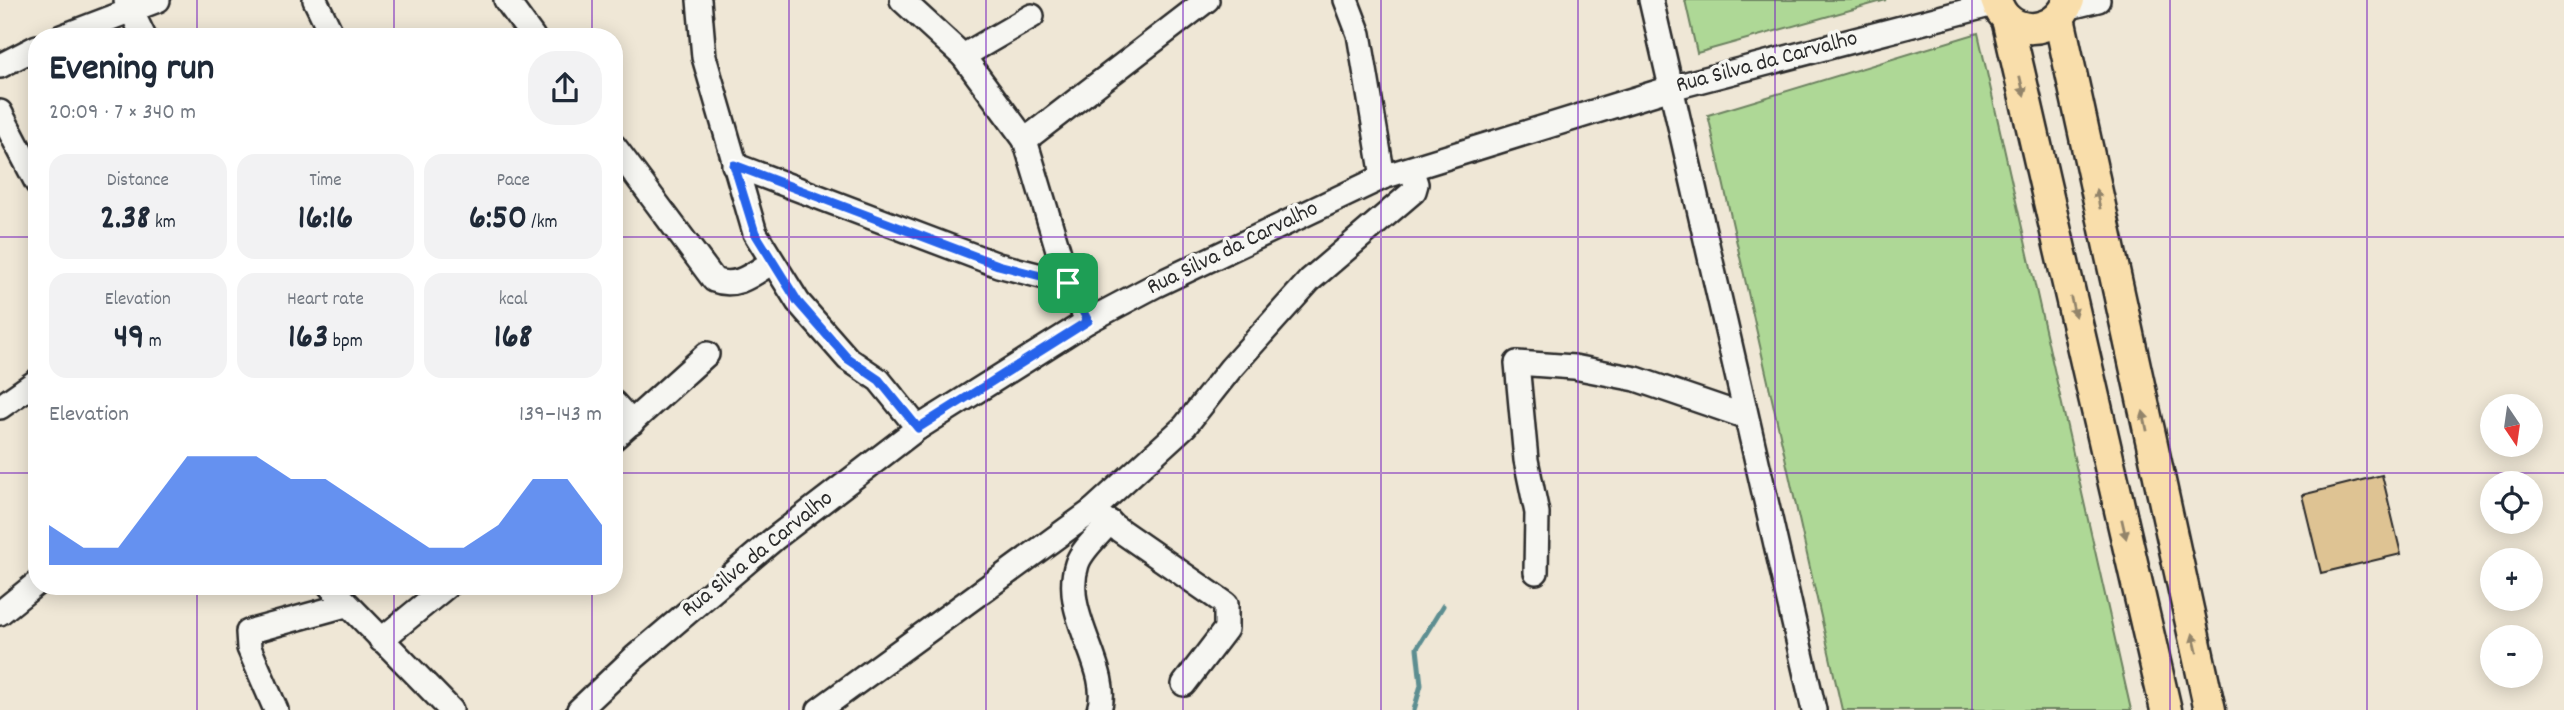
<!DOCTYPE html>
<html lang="en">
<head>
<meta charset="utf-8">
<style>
	body { margin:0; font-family:Dekko,sans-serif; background:#f2f2f3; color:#1f2937; height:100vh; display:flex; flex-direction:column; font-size:26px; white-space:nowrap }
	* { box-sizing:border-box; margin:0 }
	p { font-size:23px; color:#747a83 }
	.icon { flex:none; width:38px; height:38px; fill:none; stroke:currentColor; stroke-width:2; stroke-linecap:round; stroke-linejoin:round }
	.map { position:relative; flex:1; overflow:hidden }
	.panel { position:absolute; left:28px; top:28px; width:595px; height:567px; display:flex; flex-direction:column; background:#fff; border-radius:28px; box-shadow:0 4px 18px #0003 }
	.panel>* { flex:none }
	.needle { width:46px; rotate:167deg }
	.controls { position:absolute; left:2480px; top:394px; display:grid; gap:14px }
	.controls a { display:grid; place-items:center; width:63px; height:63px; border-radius:50%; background:#fff; box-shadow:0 4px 18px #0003; font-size:35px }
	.pin { position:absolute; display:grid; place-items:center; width:60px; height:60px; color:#fff; margin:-30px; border-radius:14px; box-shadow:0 4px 10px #0006 }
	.round { display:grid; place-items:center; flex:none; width:74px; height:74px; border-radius:28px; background:#f2f2f3 }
	.head { display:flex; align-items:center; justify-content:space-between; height:119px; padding:0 21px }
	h1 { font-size:38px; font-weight:800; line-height:52px }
	.stats { display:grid; grid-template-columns:repeat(3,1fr); gap:10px; height:119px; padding:7px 21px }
	.stats div { display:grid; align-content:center; border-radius:18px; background:#f2f2f3; text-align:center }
	.stats b { font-size:35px; font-weight:800 }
	.stats small { font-size:19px; font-weight:400 }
	.stats p { font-size:19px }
	.chart { height:196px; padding:14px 21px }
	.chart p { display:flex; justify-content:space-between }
	.chart svg { width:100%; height:126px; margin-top:7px; fill:#2563eb; opacity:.7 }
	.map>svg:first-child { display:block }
</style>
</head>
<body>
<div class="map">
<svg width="2564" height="710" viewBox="0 0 2564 710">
	<rect width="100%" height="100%" fill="#efe7d6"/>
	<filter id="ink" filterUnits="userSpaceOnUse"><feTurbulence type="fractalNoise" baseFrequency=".0143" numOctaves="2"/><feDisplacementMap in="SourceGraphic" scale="14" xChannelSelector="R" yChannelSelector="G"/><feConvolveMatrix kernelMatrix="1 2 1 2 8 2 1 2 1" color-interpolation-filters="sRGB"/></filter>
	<g filter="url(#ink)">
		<!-- green -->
		<g fill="#aed896" stroke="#6c8260" stroke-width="2">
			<path d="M 1685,0 L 1886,0 L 1697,53 Z"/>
			<path d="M 1978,33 L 2131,710 L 1842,710 L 1708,115 Z"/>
		</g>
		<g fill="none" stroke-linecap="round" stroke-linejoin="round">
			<!-- stream -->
			<path stroke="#5d8e91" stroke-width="5" d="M 1414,710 L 1421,685 L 1417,648 L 1443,606"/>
		</g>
		<!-- building -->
		<path fill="#dec393" stroke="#2b2b2b" stroke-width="2" d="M 2382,475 L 2401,554 L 2321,573 L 2302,495 Z"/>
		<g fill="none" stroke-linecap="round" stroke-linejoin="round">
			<!-- minor casing -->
			<g stroke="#2b2b2b" stroke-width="28">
				<g id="minor">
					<path d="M 126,0 L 144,37"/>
					<path d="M 315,0 L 333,37"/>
					<path d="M 506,0 L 533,37"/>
					<path d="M 699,0 L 704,57 L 755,233 L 798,302 L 848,359 L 879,380 L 918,428"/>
					<path d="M 902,0 L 963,56 L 1025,140 L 1068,283 L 1088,321"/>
					<path d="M 1346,0 L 1359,34 L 1383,177"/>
					<path d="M 1651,0 L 1814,710"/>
					<path d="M 2066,8 L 2098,0"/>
					<path d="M 61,37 L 158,0"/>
					<path d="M 963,56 L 1032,16"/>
					<path d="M 0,66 L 37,47"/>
					<path d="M 0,112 L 37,183"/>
					<path d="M 1025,140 L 1207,0"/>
					<path d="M 614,146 L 714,280 C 737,289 753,274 772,262"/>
					<path d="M 734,165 L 998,265 L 1068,283"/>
					<path d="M 614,403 L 632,423"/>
					<path d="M 0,407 L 37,381"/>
					<path d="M 614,438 L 707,354"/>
					<path d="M 1092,511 L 1226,604 L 1226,629 L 1184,684"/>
					<path d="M 1536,572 L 1537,513 L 1526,460 L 1517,363 L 1574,367 L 1636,379 L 1744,416"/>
					<path d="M 330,586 L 451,710"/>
					<path d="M 0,613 L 37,583"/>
					<path d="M 381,640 L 447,586"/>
					<path d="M 276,710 L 249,648 L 248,632 L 346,605"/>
					<path d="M 579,710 L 635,657 L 774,539 L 918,428 L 1088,321 L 1156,285 L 1383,177 L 1671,88 L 1997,3"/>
					<path d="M 819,710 L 1092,511 L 1185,426 L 1231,368 L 1310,280 L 1414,191 L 1416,184 L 1411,169"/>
					<path d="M 1099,710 C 1113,668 1060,615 1077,564 C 1082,549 1100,534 1110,522"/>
				</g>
			</g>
			<!-- major casing -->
			<g stroke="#2b2b2b" stroke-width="35">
				<g id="major">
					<path d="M 1996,0 C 2007,39 2057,36 2069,0"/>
					<path d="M 2059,18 L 2210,710"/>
					<path d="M 2007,19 L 2166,710"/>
				</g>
			</g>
			<!-- minor -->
			<use href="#minor" stroke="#f6f6f2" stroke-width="23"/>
			<!-- major -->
			<use href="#major" stroke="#f9deab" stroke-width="30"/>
		</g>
		<!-- one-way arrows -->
		<defs><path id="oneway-solid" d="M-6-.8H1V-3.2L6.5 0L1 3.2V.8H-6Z" transform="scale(1.75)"/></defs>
		<g fill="#92846b">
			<use href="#oneway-solid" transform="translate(2022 86) rotate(77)"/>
			<use href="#oneway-solid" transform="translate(2098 199) rotate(-102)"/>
			<use href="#oneway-solid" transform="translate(2073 307) rotate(77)"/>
			<use href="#oneway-solid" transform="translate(2145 421) rotate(-102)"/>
			<use href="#oneway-solid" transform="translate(2124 529) rotate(77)"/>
			<use href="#oneway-solid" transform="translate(2195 643) rotate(-103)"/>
		</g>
	</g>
	<g fill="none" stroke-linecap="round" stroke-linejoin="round" filter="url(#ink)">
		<!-- route casing -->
		<g stroke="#fff" stroke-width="14">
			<path id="route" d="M 734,165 L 998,265 L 1068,283 L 1088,321 L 918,428 L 879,380 L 848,359 L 798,302 L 755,233 Z"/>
		</g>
		<!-- route -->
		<use href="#route" stroke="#2563eb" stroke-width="9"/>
	</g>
	<!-- grid -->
	<path fill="none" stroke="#7b2cbf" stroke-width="2" stroke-opacity="0.55" d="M 197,0 L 197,37M 394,0 L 394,37M 592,0 L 592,37M 789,0 L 789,710M 986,0 L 986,710M 1183,0 L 1183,710M 1381,0 L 1381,710M 1578,0 L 1578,710M 1775,0 L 1775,710M 1972,0 L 1972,710M 2170,0 L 2170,710M 2367,0 L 2367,710M 0,237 L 37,237M 614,237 L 2564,237M 0,473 L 37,473M 614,473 L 2564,473M 197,586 L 197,710M 394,586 L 394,710M 592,586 L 592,710"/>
	<g text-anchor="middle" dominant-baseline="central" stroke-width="7" stroke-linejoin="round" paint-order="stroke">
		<!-- street labels -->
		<g font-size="23" fill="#2b2b2b" stroke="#f6f6f2">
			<text transform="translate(1767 63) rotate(-15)">Rua Silva da Carvalho</text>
			<text transform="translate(1233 249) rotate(-26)">Rua Silva da Carvalho</text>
			<text transform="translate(758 555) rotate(-39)">Rua Silva da Carvalho</text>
		</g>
	</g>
</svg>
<div class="controls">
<a><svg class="needle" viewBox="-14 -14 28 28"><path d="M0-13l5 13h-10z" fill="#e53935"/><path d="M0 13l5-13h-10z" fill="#747a83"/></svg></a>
<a><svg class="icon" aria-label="locate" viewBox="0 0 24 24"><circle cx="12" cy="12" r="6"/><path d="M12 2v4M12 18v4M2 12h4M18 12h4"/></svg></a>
<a>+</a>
<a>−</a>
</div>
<div class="pin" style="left:1068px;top:283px;background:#1e9e55"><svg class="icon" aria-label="arrive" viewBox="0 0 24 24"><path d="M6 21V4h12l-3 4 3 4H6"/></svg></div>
<section class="panel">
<div class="head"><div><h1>Evening run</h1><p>20:09 · 7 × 340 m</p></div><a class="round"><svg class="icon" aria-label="share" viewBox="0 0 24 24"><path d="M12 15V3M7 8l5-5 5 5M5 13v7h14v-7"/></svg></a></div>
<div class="stats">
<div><p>Distance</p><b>2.38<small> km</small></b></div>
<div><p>Time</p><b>16:16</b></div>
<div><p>Pace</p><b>6:50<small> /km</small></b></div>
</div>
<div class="stats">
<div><p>Elevation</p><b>49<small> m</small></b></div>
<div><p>Heart rate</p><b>163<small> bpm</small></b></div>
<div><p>kcal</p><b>168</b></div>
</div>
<div class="chart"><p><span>Elevation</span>139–143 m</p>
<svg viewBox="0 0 160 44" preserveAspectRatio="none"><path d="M0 44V30L10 38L20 38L30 22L40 6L50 6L60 6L70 14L80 14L90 22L100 30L110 38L120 38L130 30L140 14L150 14L160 30V44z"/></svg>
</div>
</section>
</div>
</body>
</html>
